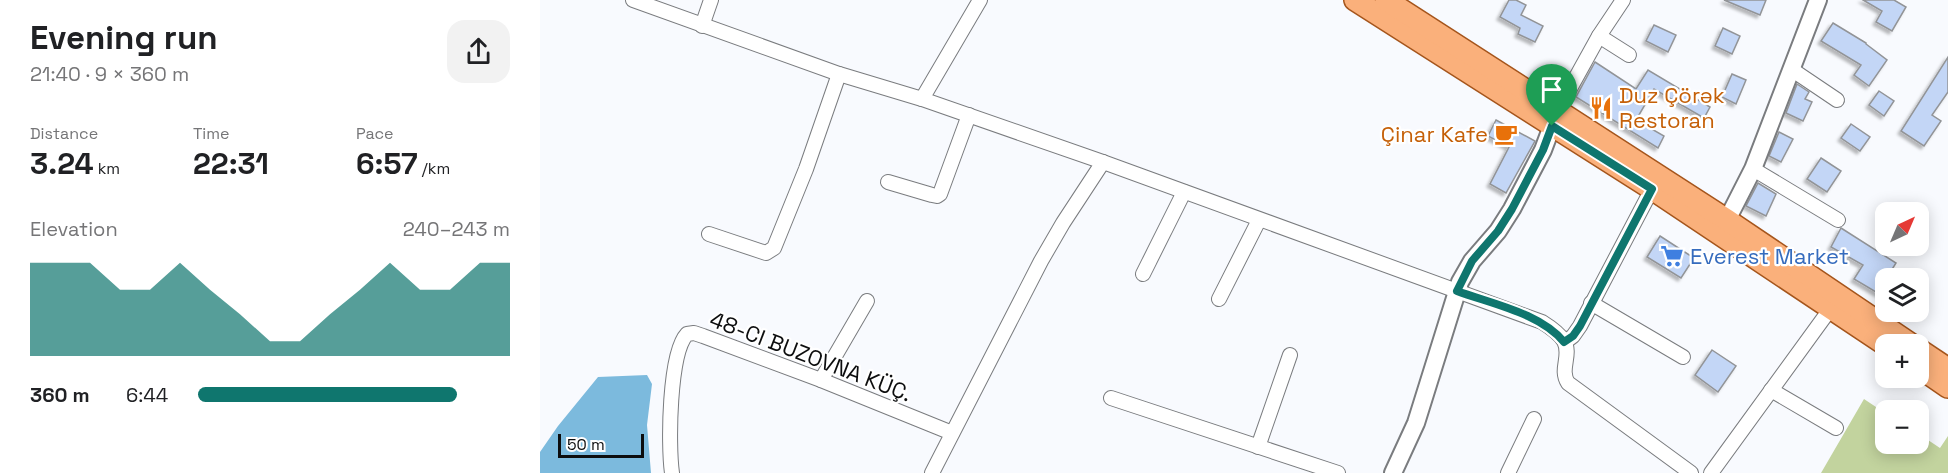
<!DOCTYPE html>
<html lang="en">
<head>
<meta charset="utf-8">
<style>
	body { margin:0; font-family:"Space Grotesk",sans-serif; background:#f2f2f2; color:#202124; height:100vh; display:flex; flex-direction:column; font-size:22px; white-space:nowrap }
	* { box-sizing:border-box; margin:0 }
	p { font-size:20px; color:#757577 }
	.icon { flex:none; width:33px; height:33px; fill:none; stroke:currentColor; stroke-width:2; stroke-linecap:round; stroke-linejoin:round }
	.map { position:relative; flex:1; overflow:hidden }
	.panel { display:flex; flex-direction:column; background:#fff; width:540px }
	.panel>* { flex:none }
	.needle { width:39px; rotate:44deg }
	.fabs { position:absolute; left:1335px; top:202px; display:grid; gap:12px }
	.fabs a { display:grid; place-items:center; width:54px; height:54px; border-radius:12px; background:#fff; box-shadow:0 3px 15px #0003; font-size:30px }
	.scale { position:absolute; left:18px; bottom:15px; width:86px; box-sizing:border-box; padding-left:6px; border:3px solid #0c0d0e; border-top:0; font-size:16px; line-height:21px; white-space:nowrap; color:#0c0d0e; -webkit-text-stroke:4px #fff; paint-order:stroke }
	.pin { position:absolute; display:grid; place-items:center; width:51px; height:51px; color:#fff; margin:-62px -26px; border-radius:50% 50% 50% 0; rotate:-45deg; box-shadow:0 0 6px #0007 }
	.pin .icon { rotate:45deg }
	.round { display:grid; place-items:center; flex:none; width:63px; height:63px; border-radius:18px; background:#f2f2f2 }
	.overview { display:flex; align-items:center; justify-content:space-between; height:102px; padding:0 30px }
	h1 { font-size:33px; font-weight:700; line-height:45px }
	.figures { display:grid; grid-template-columns:repeat(3,1fr); gap:9px; height:102px; padding:6px 30px }
	.figures div { display:grid; align-content:center }
	.figures b { font-size:30px; font-weight:700 }
	.figures small { font-size:16px; font-weight:400 }
	.figures p { font-size:16px }
	.chart { height:168px; padding:12px 30px }
	.chart p { display:flex; justify-content:space-between }
	.chart svg { width:100%; height:108px; margin-top:6px; fill:#0f766e; opacity:.7 }
	ul { padding:0 30px; list-style:none; font-size:20px }
	li { display:grid; grid-template-columns:96px 72px 1fr; align-items:center; height:45px }
	li i { height:15px; border-radius:8px; background:#0f766e }
	main { display:flex; flex:1; min-height:0 }
	.map>svg:first-child { display:block }
</style>
</head>
<body>
<main>
<section class="panel">
<div class="overview"><div><h1>Evening run</h1><p>21:40 · 9 × 360 m</p></div><a class="round"><svg class="icon" aria-label="share" viewBox="0 0 24 24"><path d="M12 15V3M7 8l5-5 5 5M5 13v7h14v-7"/></svg></a></div>
<div class="figures">
<div><p>Distance</p><b>3.24<small> km</small></b></div>
<div><p>Time</p><b>22:31</b></div>
<div><p>Pace</p><b>6:57<small> /km</small></b></div>
</div>
<div class="chart"><p><span>Elevation</span>240–243 m</p>
<svg viewBox="0 0 160 44" preserveAspectRatio="none"><path d="M0 44V6L10 6L20 6L30 17L40 17L50 6L60 17L70 27L80 38L90 38L100 27L110 17L120 6L130 17L140 17L150 6L160 6V44z"/></svg>
</div>
<ul>
<li><b>360 m</b>6:44<i style="width:83%"></i></li>
</ul>
</section>
<div class="map">
<svg width="1408" height="473" viewBox="0 0 1408 473">
	<defs>
		<filter id="shadow"><feDropShadow dx="-3" dy="3" stdDeviation="1.5" flood-color="#0004"/></filter>
	</defs>
	<rect width="100%" height="100%" fill="#f8fafe"/>
	<!-- green -->
	<path fill="#c2d39e" d="M 1324,399 L 1345,413 L 1346,444 L 1378,444 L 1379,434 L 1400,448 L 1408,436 L 1408,473 L 1281,473 Z"/>
	<!-- water -->
	<path fill="#7cbadd" d="M 107,375 L 112,384 L 107,425 L 111,473 L 0,473 L 0,452 L 18,426 L 58,377 Z"/>
	<!-- building -->
	<g fill="#c3d6f6" stroke="#929497" stroke-width="1.5" filter="url(#shadow)">
		<path d="M 969,0 L 976,0 L 986,5 L 981,15 L 1003,26 L 995,42 L 978,34 L 980,28 L 960,17 Z"/>
		<path d="M 1184,0 L 1226,0 L 1220,15 Z"/>
		<path d="M 1323,0 L 1354,0 L 1366,7 L 1352,31 L 1336,22 L 1342,11 Z"/>
		<path d="M 1293,23 L 1326,43 L 1326,44 L 1347,60 L 1329,86 L 1314,75 L 1321,65 L 1281,41 Z"/>
		<path d="M 1114,25 L 1136,35 L 1128,52 L 1106,41 Z"/>
		<path d="M 1183,28 L 1200,36 L 1192,54 L 1175,46 Z"/>
		<path d="M 1408,57 L 1408,92 L 1392,115 L 1401,121 L 1384,146 L 1361,131 Z"/>
		<path d="M 1055,62 L 1096,89 L 1108,70 L 1170,107 L 1164,118 L 1114,89 L 1096,120 L 1124,136 L 1118,148 L 1036,97 Z"/>
		<path d="M 1192,74 L 1206,80 L 1196,104 L 1182,97 Z"/>
		<path d="M 1257,84 L 1269,92 L 1265,99 L 1272,102 L 1263,121 L 1246,113 Z"/>
		<path d="M 1339,91 L 1354,101 L 1344,116 L 1329,105 Z"/>
		<path d="M 956,120 L 995,141 L 966,193 L 950,184 L 969,147 L 948,136 Z"/>
		<path d="M 1311,124 L 1330,137 L 1320,151 L 1301,138 Z"/>
		<path d="M 1239,132 L 1253,139 L 1241,162 L 1229,156 Z"/>
		<path d="M 1281,158 L 1301,171 L 1287,192 L 1267,179 Z"/>
		<path d="M 1218,183 L 1236,194 L 1226,216 L 1206,206 Z"/>
		<path d="M 1301,228 L 1356,263 L 1346,279 L 1346,298 L 1314,279 L 1323,265 L 1291,247 Z"/>
		<path d="M 1120,236 L 1154,258 L 1141,278 L 1107,257 Z"/>
		<path d="M 1172,350 L 1196,366 L 1178,392 L 1155,375 Z"/>
	</g>
	<g fill="none" stroke-linecap="round" stroke-linejoin="round">
		<!-- minor casing -->
		<g stroke="#7a7c7f" stroke-width="16">
			<g id="minor">
				<path d="M 93,0 L 299,74 L 382,99 L 563,162 L 1002,322 C 1010,327 1019,333 1024,341 C 1032,355 1019,369 1028,383 L 1151,473"/>
				<path d="M 162,26 L 171,0"/>
				<path d="M 1059,36 L 1089,55"/>
				<path d="M 1251,69 L 1297,100"/>
				<path d="M 382,99 L 440,0"/>
				<path d="M 1018,110 L 1059,36 L 1083,0"/>
				<path d="M 1213,169 L 1298,220"/>
				<path d="M 348,182 L 392,195 L 397,196 L 400,194 L 429,115"/>
				<path d="M 169,234 L 226,253 L 234,248 L 266,169 L 299,74"/>
				<path d="M 603,274 L 644,192"/>
				<path d="M 679,299 L 719,220"/>
				<path d="M 1051,303 L 1143,357"/>
				<path d="M 1025,342 L 1033,336 L 1040,326 L 1112,189"/>
				<path d="M 281,380 L 327,301"/>
				<path d="M 1231,390 L 1296,428"/>
				<path d="M 571,398 L 798,473"/>
				<path d="M 718,447 L 750,355"/>
				<path d="M 132,473 C 128,445 129,353 147,334 L 154,333 L 163,336 L 281,380 L 412,433"/>
				<path d="M 392,473 L 501,261 L 523,223 L 563,162"/>
				<path d="M 968,473 L 994,419"/>
				<path d="M 1171,473 L 1291,308"/>
			</g>
		</g>
		<!-- tertiary casing -->
		<g stroke="#7a7c7f" stroke-width="20">
			<g id="tertiary">
				<path d="M 1187,220 L 1213,169 L 1278,0"/>
				<path d="M 853,473 L 876,423 L 920,282 L 932,261 L 958,231 L 972,209 L 1003,150 L 1012,126"/>
			</g>
		</g>
		<!-- primary casing -->
		<g stroke="#a5551c" stroke-width="24">
			<g id="primary">
				<path d="M 815,0 L 1112,189 L 1346,345"/>
				<path d="M 846,0 L 1187,220 L 1372,345"/>
				<path d="M 1378,349 L 1408,369"/>
				<path d="M 1379,367 L 1408,387"/>
			</g>
		</g>
		<!-- minor -->
		<use href="#minor" stroke="#fff" stroke-width="14"/>
		<!-- tertiary -->
		<use href="#tertiary" stroke="#fff" stroke-width="16"/>
		<!-- primary -->
		<use href="#primary" stroke="#fab07b" stroke-width="21"/>
	</g>
	<g fill="none" stroke-linecap="round" stroke-linejoin="round">
		<!-- route casing -->
		<g stroke="#fff" stroke-width="12">
			<path id="route" d="M 1012,126 L 1112,189 L 1040,326 L 1033,336 L 1024,342 C 1000,313 952,304 917,291 L 932,261 L 958,231 L 972,209 L 1003,150 Z"/>
		</g>
		<!-- route -->
		<use href="#route" stroke="#0f766e" stroke-width="8"/>
	</g>
	<!-- icons -->
	<defs>
		<g id="restaurant-bare" transform="scale(1.8)"><path d="M-5-6h1v4h1v-4h1v4h1v-4h1v5L-1.5 .5V6h-2V.5L-5-1ZM5-6V6H3V1.5H1.5Q1.5-4 5-6Z" fill="#e8710a" stroke="#fff" stroke-width="2.5" paint-order="stroke"/></g>
		<g id="cafe-bare" transform="scale(1.8)"><path d="M-5.5-4.5H6V0H3Q3 3.5 0 3.5H-2.5Q-5.5 3.5-5.5 0ZM3-3.2v2h1.7v-2ZM-6 4.5H4V6H-6Z" fill="#e8710a" stroke="#fff" stroke-width="2.5" paint-order="stroke"/></g>
		<g id="supermarket-bare" transform="scale(1.8)"><path d="M-6-5.5h2.5l.6 2H6L4.5 2H-2.5L-4.4-4H-6ZM-1.5 3.2a1.3 1.3 0 1 0 .1 0ZM3 3.2a1.3 1.3 0 1 0 .1 0Z" fill="#3f7fe0" stroke="#fff" stroke-width="2.5" paint-order="stroke"/></g>
	</defs>
	<g fill-rule="evenodd">
		<use href="#restaurant-bare" x="1061" y="108"/>
		<use href="#cafe-bare" x="966" y="134"/>
		<use href="#supermarket-bare" x="1132" y="256"/>
	</g>
	<g text-anchor="middle" dominant-baseline="central" stroke-width="4.5" stroke-linejoin="round" paint-order="stroke">
		<!-- food labels -->
		<g font-size="22" fill="#c56008" stroke="#fff" text-anchor="start">
			<text x="1079" y="95">Duz Çörək<tspan x="1079" dy="25">Restoran</tspan></text>
			<text x="948" y="134" text-anchor="end">Çinar Kafe</text>
		</g>
		<!-- shop labels -->
		<g font-size="22" fill="#366cbe" stroke="#fff" text-anchor="start">
			<text x="1150" y="256">Everest Market</text>
		</g>
		<!-- street labels -->
		<g font-size="22" fill="#0c0d0e" stroke="#fff">
			<text transform="translate(271 356) rotate(21)">48-CI BUZOVNA KÜÇ.</text>
		</g>
	</g>
</svg>
<div class="fabs">
<a><svg class="needle" viewBox="-14 -14 28 28"><path d="M0-13l5 13h-10z" fill="#e53935"/><path d="M0 13l5-13h-10z" fill="#757577"/></svg></a>
<a><svg class="icon" aria-label="layers" viewBox="0 0 24 24"><path d="M12 4l9 5-9 5-9-5zM3 14l9 5 9-5"/></svg></a>
<a>+</a>
<a>−</a>
</div>
<div class="scale">50 m</div>
<div class="pin" style="left:1012px;top:126px;background:#1e9e55"><svg class="icon" aria-label="arrive" viewBox="0 0 24 24"><path d="M6 21V4h12l-3 4 3 4H6"/></svg></div>
</div>
</main>
</body>
</html>
